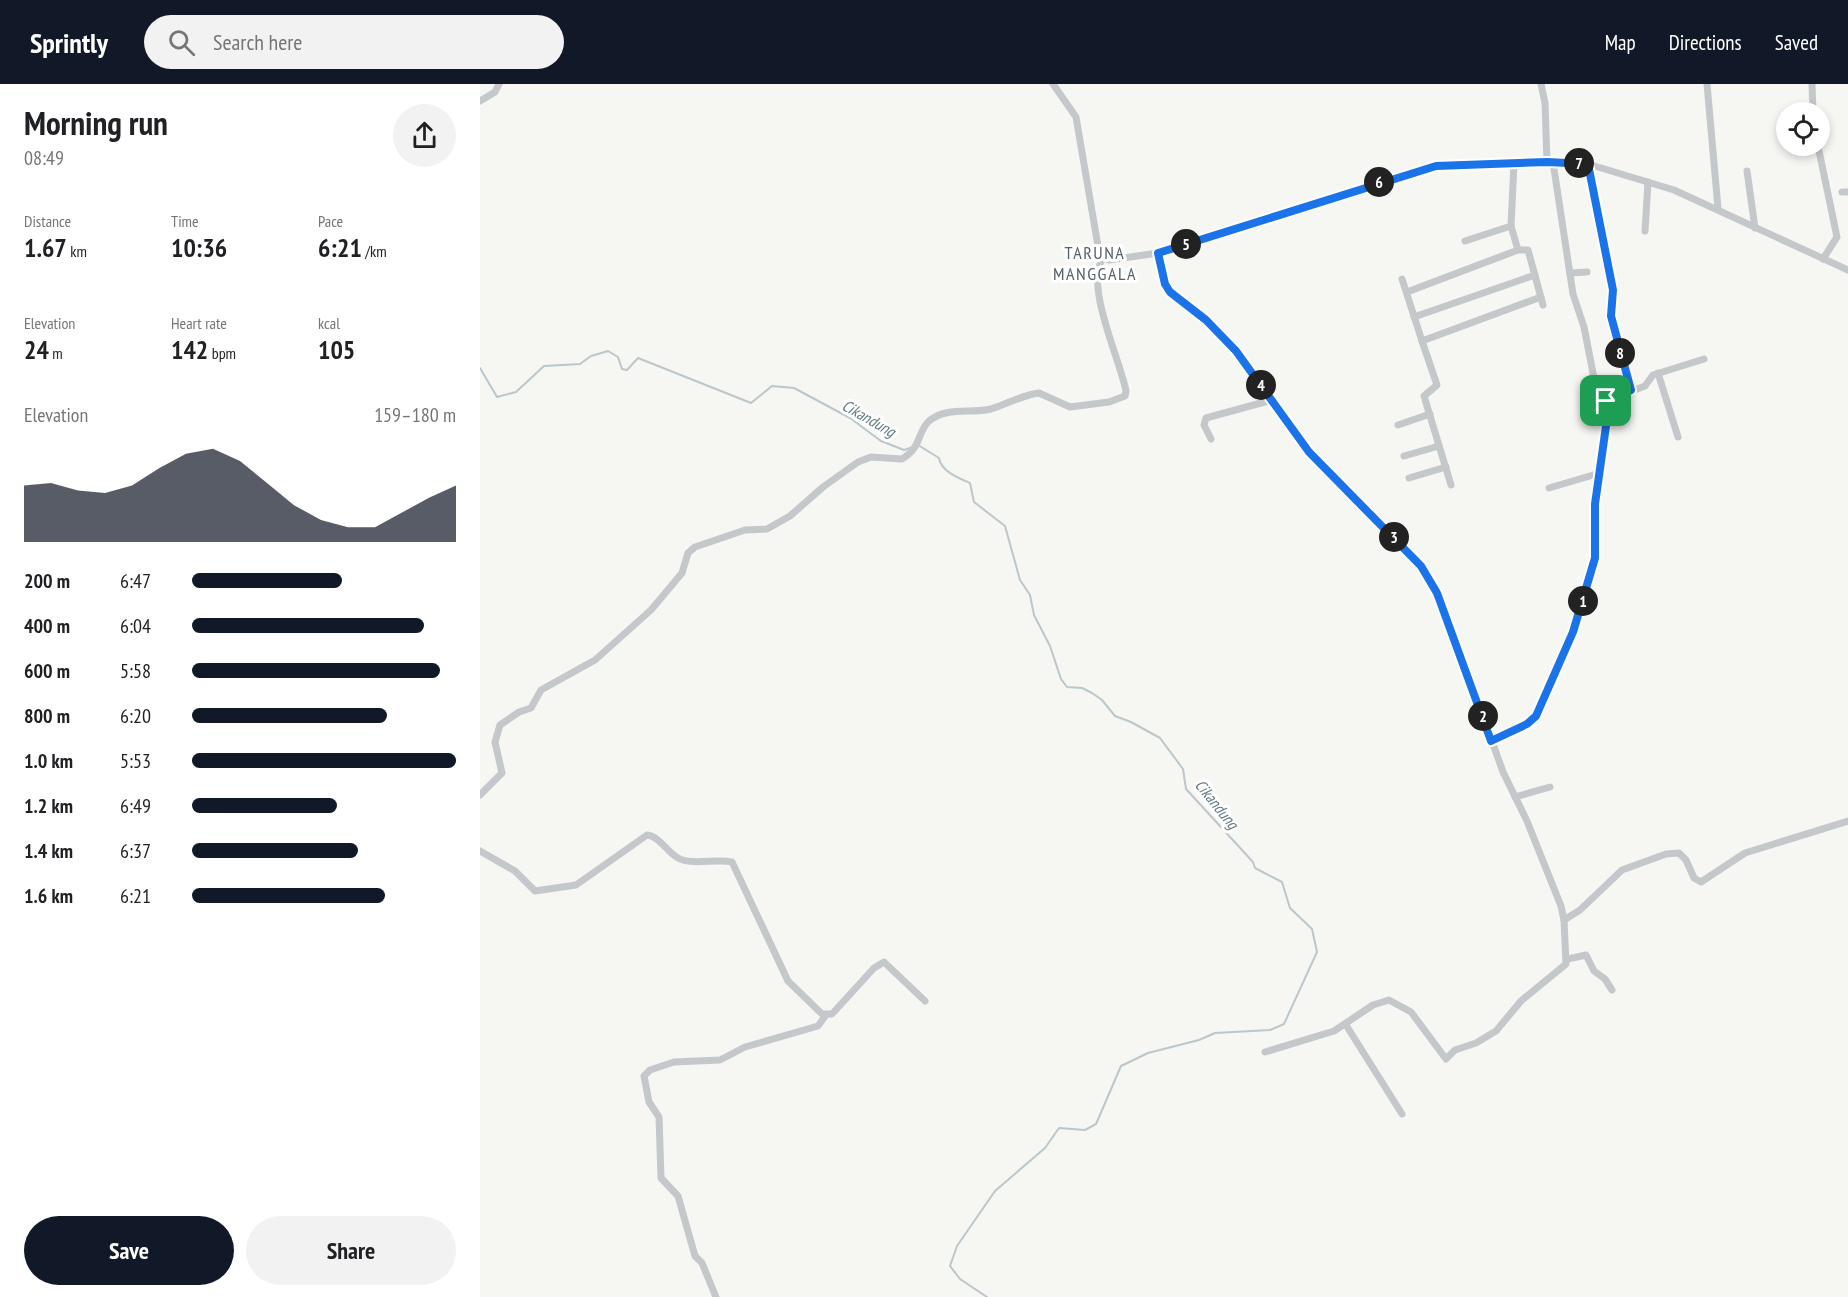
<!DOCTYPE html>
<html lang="en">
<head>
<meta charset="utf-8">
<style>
	body { margin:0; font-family:"PT Sans Narrow",sans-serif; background:#f2f2f2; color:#202124; height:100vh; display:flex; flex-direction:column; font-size:22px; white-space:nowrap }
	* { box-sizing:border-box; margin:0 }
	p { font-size:20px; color:#757577 }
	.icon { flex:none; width:33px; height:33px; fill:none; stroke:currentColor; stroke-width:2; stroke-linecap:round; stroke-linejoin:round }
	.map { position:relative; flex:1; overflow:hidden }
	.sheet { display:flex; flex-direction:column; background:#fff; width:480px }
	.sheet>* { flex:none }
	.buttons { position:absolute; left:1296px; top:18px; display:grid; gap:12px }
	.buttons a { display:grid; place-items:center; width:54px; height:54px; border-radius:50%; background:#fff; box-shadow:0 3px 9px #0003; font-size:30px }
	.pin { position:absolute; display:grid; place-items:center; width:51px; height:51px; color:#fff; margin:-26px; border-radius:12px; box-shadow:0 3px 9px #0006 }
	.km { position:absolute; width:30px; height:30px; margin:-15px; border-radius:50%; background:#222; color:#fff; font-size:16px; line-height:30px; text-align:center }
	.round { display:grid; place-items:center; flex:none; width:63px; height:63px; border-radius:32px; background:#f2f2f2 }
	.headline { display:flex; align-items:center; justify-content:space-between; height:102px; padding:0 24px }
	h1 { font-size:33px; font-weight:600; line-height:45px }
	.stats { display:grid; grid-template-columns:repeat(3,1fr); gap:9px; height:102px; padding:6px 24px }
	.stats div { display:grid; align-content:center }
	.stats b { font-size:26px; font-weight:600 }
	.stats small { font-size:16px; font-weight:400 }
	.stats p { font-size:16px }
	.chart { height:168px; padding:12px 24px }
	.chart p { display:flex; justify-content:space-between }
	.chart svg { width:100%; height:108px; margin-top:6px; fill:#111827; opacity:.7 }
	.primary-button { display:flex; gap:12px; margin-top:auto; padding:12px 24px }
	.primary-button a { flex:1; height:69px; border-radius:36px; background:#111827; color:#fff; font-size:24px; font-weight:600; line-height:69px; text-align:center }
	.primary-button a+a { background:#f2f2f2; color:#202124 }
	ul { padding:0 24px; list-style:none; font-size:20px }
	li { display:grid; grid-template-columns:96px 72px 1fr; align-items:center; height:45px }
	li i { height:15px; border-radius:8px; background:#111827 }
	header { display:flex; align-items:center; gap:36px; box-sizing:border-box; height:84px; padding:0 30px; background:#111827; color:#fff }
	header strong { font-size:28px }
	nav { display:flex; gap:33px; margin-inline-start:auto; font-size:21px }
	.search { width:420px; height:54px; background:#f2f2f2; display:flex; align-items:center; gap:15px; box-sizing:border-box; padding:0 21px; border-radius:33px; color:#757577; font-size:22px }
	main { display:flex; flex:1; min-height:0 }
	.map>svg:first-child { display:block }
</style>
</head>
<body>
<header>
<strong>Sprintly</strong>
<div class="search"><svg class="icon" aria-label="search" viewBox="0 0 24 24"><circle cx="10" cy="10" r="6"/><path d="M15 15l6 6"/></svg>Search here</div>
<nav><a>Map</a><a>Directions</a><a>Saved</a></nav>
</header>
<main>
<section class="sheet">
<div class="headline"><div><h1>Morning run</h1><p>08:49</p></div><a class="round"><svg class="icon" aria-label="share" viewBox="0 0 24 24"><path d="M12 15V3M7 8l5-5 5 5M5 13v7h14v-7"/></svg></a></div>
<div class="stats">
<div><p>Distance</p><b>1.67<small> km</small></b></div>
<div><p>Time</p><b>10:36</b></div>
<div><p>Pace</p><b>6:21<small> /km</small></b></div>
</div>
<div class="stats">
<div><p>Elevation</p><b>24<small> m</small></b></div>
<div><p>Heart rate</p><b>142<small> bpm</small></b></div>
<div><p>kcal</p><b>105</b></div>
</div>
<div class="chart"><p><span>Elevation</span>159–180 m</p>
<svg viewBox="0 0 160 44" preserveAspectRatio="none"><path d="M0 44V21L10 20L20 23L30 24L40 21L50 14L60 8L70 6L80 11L90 20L100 29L110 35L120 38L130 38L140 32L150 26L160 21V44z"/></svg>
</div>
<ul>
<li><b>200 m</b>6:47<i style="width:57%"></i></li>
<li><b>400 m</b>6:04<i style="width:88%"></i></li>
<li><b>600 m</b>5:58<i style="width:94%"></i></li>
<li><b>800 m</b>6:20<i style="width:74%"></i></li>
<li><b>1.0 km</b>5:53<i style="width:100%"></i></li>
<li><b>1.2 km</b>6:49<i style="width:55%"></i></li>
<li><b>1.4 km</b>6:37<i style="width:63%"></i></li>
<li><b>1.6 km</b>6:21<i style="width:73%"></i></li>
</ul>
<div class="primary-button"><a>Save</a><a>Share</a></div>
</section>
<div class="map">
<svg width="1368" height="1213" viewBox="0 0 1368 1213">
	<rect width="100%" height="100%" fill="#f6f6f3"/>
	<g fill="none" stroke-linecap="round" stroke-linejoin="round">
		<!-- stream -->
		<g stroke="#bbc7cb" stroke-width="2">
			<path d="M 0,284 L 17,313 L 36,308 L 64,282 L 100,280 L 111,272 L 128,267 L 138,273 L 142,285 L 147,286 L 158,274 L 271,319 L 292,302 L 314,304 L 370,334 L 401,357 L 424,366 L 433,363"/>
			<path d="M 438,361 L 459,374 C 461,387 478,394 490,399 L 494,418 L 525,442 L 540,496 L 550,511 L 554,531 L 570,562 L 581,595 L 587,603 L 602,604 L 612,609 L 622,616 L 635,632 L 651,638 L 680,654 L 703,685 L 706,705 L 773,778 L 775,784 L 802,798 L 810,824 L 832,845 L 837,868 L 804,940 L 790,946 L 735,949 L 719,956 L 668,969 L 641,982 L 616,1040 L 605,1046 L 579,1044 L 565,1064 L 515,1107 L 477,1162 L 470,1182 L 480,1195 L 507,1213"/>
		</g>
		<!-- minor -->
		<g stroke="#c4c8cb" stroke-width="7">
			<path d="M 573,0 L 596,33 L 619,168 L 623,174 L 629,176 L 678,169 L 956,82 L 1067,78 L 1108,80 L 1194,106 L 1368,186"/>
			<path d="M 1061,0 L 1065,19 L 1067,78"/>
			<path d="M 1227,0 L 1238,124"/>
			<path d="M 1332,0 L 1333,28"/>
			<path d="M 0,17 L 15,8 L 19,0"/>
			<path d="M 1338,62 L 1357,153 L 1343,175"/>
			<path d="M 1108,80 L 1133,206 L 1131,232 L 1151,306"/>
			<path d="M 1267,87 L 1275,144"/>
			<path d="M 1362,108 L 1368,108"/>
			<path d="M 1031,142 L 1038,166 L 1048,166 L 1063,221"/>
			<path d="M 1165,147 L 1168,98"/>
			<path d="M 985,157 L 1031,142 L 1034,79"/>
			<path d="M 678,169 L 685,200 L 690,208 L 726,236 L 756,267 L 829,368 L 927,466 L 949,494 L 982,573 L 1023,688 L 1047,737 L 1081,822 L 1084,836 L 1086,880 L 1041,917 L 1016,947 L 996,959 L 975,966 L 966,975 L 931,928 L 909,916 L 893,921 L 854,947 L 785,968"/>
			<path d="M 1090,189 L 1107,188"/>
			<path d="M 922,195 L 942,257 L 1061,213"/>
			<path d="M 927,208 L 1038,166"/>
			<path d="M 934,233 L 1055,191"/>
			<path d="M 942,257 L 957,301 L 944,312 L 971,401"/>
			<path d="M 1178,289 L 1198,353"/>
			<path d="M 1126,317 L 1165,302 L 1173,291 L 1224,275"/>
			<path d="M 918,341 L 950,330"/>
			<path d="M 731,355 L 724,341 L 726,334 L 792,316"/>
			<path d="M 924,372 L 959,362"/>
			<path d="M 929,394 L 966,383"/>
			<path d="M 1069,404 L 1120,389"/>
			<path d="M 1011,657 L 1047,640 L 1056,632 L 1093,547 L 1115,474 L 1115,420 L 1128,328 L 1114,294 L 1104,243 L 1093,210 L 1073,78"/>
			<path d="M 0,711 L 22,689 L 15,658 L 20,641 L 39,628 L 51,624 L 61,606 L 115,576 L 171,526 L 202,489 L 208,469 L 215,463 L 265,446 L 287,445 L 310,432 L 343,403 L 378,378 L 391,373 L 422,375 C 441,364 437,350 448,338 C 465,322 491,330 511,325 C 527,320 542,311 559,309 L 590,323 L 629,318 L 645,312 L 646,307 C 640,275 604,201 623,174"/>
			<path d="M 1035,713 L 1070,703"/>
			<path d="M 0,767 L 35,787 L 55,807 L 96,801 L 167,751 C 179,752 187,768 198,774 C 213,782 236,774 252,778 L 308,897 L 342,930 L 352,930 L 394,884 L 404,878 L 445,917"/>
			<path d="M 1084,836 L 1100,826 L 1142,786 L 1186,770 L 1199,769 L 1206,776 L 1214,794 L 1221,798 L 1265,769 L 1368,737"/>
			<path d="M 1088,875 L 1106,871 L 1114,887 L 1125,895 L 1132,906"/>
			<path d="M 866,941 L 922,1030"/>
			<path d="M 236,1213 L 222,1179 L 215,1172 L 198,1112 L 181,1094 L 179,1033 L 169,1018 L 164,992 L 170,986 L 194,978 L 240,976 L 265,963 L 338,942 L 346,931"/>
		</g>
	</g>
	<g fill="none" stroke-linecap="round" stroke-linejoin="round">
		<!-- route casing -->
		<g stroke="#fff" stroke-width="12">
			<path id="route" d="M 1067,78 L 1108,80 L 1133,206 L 1131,232 L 1151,306 L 1126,317 L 1128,328 L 1115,420 L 1115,474 L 1093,548 L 1056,632 L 1047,640 L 1011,657 L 957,509 L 941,482 L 829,368 L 756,267 L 726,236 L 690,208 L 685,200 L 678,169 L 956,82 Z"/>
		</g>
		<!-- route -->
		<use href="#route" stroke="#1a73e8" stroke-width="8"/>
	</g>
	<g text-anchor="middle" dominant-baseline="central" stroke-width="6" stroke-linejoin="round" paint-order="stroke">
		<!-- water labels -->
		<g font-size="16" font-style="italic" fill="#607b82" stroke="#fff">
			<text transform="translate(389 334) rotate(30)">Cikandung</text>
			<text transform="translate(737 720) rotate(51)">Cikandung</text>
		</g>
		<!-- quarter labels -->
		<g font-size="18" letter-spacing="1.5" fill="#52616a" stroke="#fff">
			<text x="615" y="168">TARUNA<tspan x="615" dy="21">MANGGALA</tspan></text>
		</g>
	</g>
</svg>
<div class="buttons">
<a><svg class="icon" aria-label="locate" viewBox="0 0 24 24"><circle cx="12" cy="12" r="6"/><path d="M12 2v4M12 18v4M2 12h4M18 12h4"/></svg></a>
</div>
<div class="pin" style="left:1126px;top:317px;background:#1e9e55"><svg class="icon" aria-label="arrive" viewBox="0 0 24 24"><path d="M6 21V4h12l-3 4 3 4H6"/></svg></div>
<b class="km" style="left:1103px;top:517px">1</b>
<b class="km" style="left:1003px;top:632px">2</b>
<b class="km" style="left:914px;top:453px">3</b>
<b class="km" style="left:781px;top:301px">4</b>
<b class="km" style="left:706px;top:160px">5</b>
<b class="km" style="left:899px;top:98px">6</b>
<b class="km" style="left:1099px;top:79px">7</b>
<b class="km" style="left:1140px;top:269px">8</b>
</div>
</main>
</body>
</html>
